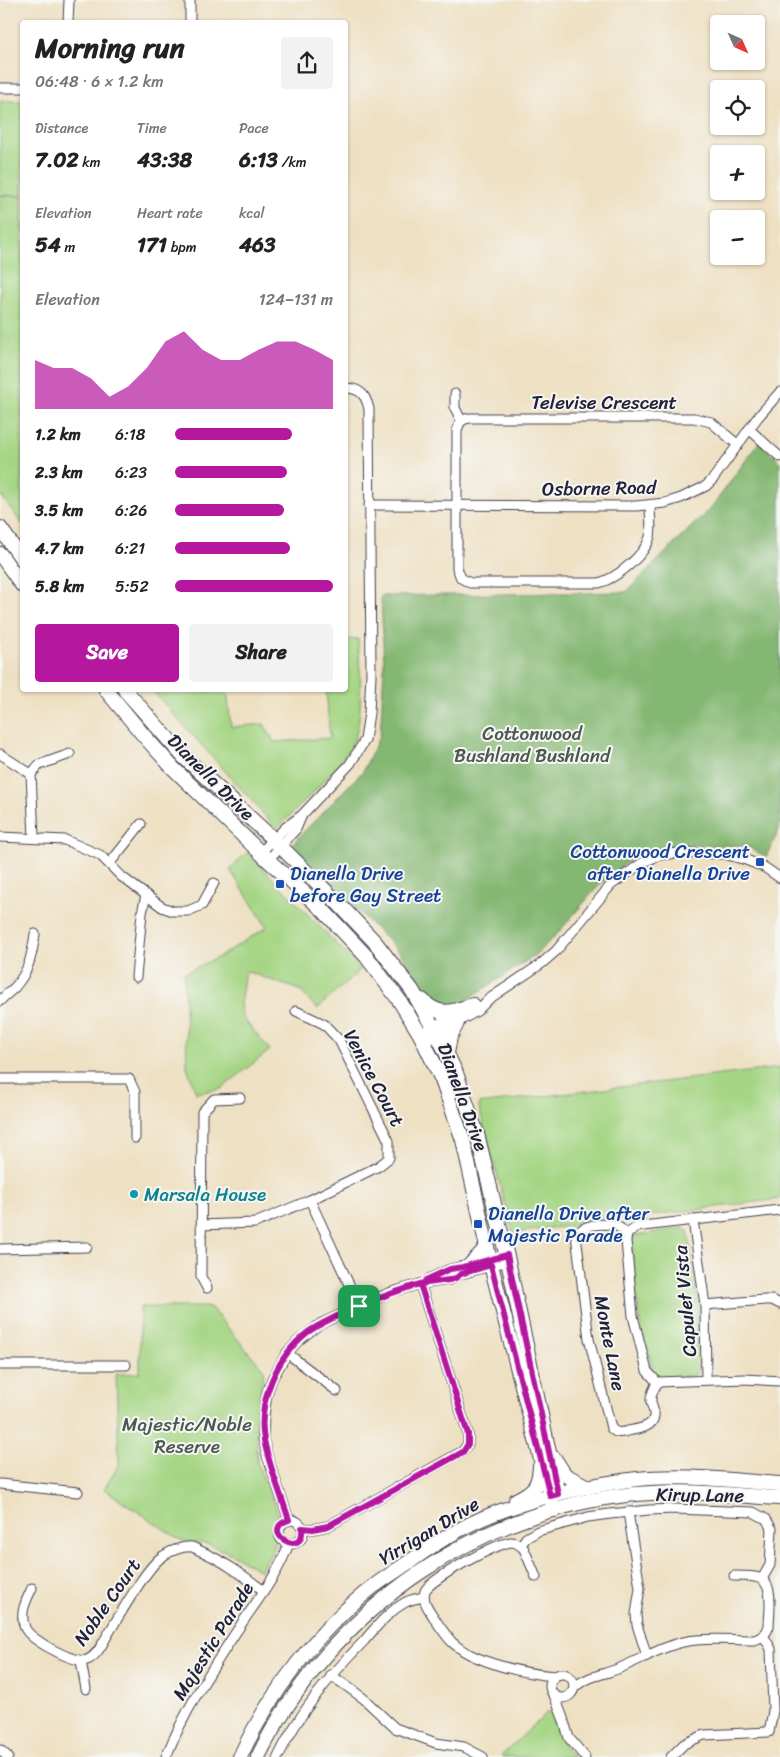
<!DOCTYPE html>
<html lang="en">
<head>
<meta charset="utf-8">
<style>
	body { margin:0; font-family:Sriracha,sans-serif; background:#f2f2f2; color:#222; height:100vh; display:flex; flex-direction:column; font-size:19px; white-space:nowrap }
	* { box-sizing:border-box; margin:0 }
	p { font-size:16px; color:#767676 }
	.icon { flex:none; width:28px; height:28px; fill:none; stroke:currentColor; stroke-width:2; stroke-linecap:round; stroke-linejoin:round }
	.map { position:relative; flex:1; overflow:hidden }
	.panel { position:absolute; left:20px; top:20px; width:328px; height:672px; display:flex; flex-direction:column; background:#fff; border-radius:5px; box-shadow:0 1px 4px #0004 }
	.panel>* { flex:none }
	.needle { width:32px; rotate:135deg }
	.fabs { position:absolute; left:710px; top:15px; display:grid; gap:10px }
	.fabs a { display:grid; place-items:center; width:55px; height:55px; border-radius:5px; background:#fff; box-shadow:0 1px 4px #0004; font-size:25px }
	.pin { position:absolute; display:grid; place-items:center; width:42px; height:42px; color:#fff; margin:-21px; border-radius:10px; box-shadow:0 2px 8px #0006 }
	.round { display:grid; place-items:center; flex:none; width:52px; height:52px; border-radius:5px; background:#f2f2f2 }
	.headline { display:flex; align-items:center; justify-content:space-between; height:85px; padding:0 15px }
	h1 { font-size:28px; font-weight:700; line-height:38px }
	.figures { display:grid; grid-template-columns:repeat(3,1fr); gap:8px; height:85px; padding:5px 15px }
	.figures div { display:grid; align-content:center }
	.figures b { font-size:21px; font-weight:700 }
	.figures small { font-size:14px; font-weight:400 }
	.figures p { font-size:14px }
	.chart { height:140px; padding:10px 15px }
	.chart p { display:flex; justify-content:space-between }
	.chart svg { width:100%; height:90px; margin-top:5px; fill:#b5179e; opacity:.7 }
	.primary-button { display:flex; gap:10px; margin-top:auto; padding:10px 15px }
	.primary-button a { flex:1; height:58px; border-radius:5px; background:#b5179e; color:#fff; font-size:20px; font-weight:700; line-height:58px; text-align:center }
	.primary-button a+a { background:#f2f2f2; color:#222 }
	ul { padding:0 15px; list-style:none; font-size:16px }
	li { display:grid; grid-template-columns:80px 60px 1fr; align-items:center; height:38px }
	li i { height:12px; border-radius:6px; background:#b5179e }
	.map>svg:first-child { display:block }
</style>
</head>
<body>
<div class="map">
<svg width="780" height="1757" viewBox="0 0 780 1757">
	<rect width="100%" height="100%" fill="#f6f6f2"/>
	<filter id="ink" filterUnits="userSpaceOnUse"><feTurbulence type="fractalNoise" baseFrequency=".02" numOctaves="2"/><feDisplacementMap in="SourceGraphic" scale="10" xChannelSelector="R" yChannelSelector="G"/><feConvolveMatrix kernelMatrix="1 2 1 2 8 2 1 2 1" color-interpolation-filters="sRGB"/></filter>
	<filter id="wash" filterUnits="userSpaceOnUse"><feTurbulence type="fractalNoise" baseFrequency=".0096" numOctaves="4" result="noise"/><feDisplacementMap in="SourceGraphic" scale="20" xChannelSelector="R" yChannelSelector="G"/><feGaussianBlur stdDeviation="1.12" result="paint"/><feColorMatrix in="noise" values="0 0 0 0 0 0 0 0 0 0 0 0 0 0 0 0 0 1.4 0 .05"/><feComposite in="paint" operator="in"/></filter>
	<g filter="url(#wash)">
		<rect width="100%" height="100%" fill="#eee0c2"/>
		<!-- green -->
		<g fill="#a6d685" stroke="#647c60">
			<path d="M 0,101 L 22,101 L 22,196 L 0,195 Z"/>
			<path d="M 0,196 L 22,196 L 22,524 L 0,494 Z"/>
			<path d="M 358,639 C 360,670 363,701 357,731 C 350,761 299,806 277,829 L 152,690 L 227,690 L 231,727 L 264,724 L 274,742 L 330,738 L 326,690 L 345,690 L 345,640 Z"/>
			<path d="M 247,852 L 361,969 L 317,1009 L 300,990 L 245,971 L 240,1004 L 242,1017 L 270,1050 L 221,1089 L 196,1093 L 187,1067 L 184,973 L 219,957 L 267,927 L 230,870 Z"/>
			<path d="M 780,1068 L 780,1199 L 513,1233 L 478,1104 Z"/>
			<path d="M 682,1228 L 688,1231 L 699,1310 L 699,1370 L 695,1375 L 660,1379 L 654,1374 L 640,1323 L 631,1243 L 634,1236 Z"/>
			<path d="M 140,1307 L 210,1307 L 264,1370 L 256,1416 L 257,1463 L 278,1513 L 274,1549 L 260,1571 L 230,1553 L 208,1544 L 182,1541 L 104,1489 L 119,1465 L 116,1374 L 140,1373 Z"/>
			<path d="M 549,1711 L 559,1727 L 566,1750 L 574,1757 L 502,1757 L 502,1755 Z"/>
		</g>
		<!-- forest -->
		<path fill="#84b772" stroke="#536c56" d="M 759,442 L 780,462 L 780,828 L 766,857 L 746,846 L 674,845 L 637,854 L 600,884 L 558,933 L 534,956 L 441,1017 L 400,953 L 292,844 L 363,771 L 380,735 L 384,668 L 381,596 L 626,592 L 714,504 Z"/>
	</g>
	<g filter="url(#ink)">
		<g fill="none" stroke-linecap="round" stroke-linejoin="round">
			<!-- street casing -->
			<g stroke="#413e4f" stroke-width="11">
				<g id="street">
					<path d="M 68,22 L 69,0"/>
					<path d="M 190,22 L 190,0"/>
					<path d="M 0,88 L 22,88"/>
					<path d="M 455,394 L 455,408 L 461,420"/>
					<path d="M 749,429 L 780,457"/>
					<path d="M 369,505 L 636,506 L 665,503 L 681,498 L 706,486 L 713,479 L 758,417 L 780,392"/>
					<path d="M 650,506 C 650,516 652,527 650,537 C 645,555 617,578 599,583 L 470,583 L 461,578 L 457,568 L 457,431 C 459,423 461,419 470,418 L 694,418 L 711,422 L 738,445"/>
					<path d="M 0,754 L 31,774"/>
					<path d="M 31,774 L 34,837"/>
					<path d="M 31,774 L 39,765 L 70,754"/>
					<path d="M 0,837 L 65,840 L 100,855 L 122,877 L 162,907 L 173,911 L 188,911 L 202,905 L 214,883"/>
					<path d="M 261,852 L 286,827 L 302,815 L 350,764 L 365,740 L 369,713 L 371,675 L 369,409 C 366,395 360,388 345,388"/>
					<path d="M 268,860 L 296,829 L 302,815"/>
					<path d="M 110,863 L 141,824"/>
					<path d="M 136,977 L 142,913 L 146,895"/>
					<path d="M 0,1001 C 4,996 10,992 15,987 C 29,971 32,955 35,934"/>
					<path d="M 420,1034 L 457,1013"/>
					<path d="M 424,1041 L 477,1011 L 489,999 L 541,964 L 556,951 L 611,885 L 642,863 L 660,855 L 679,853 L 724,854 L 746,860 L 764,867 L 780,878"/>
					<path d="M 0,1079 L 129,1079 L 135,1092 L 135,1138"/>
					<path d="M 310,1200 L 359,1306"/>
					<path d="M 780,1210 L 643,1226 L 637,1227 L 627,1234 L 626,1241 L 633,1316 L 647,1371 L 657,1382 L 745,1379 L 780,1381"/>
					<path d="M 693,1220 L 705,1305 L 706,1379"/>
					<path d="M 201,1225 L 255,1223 L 310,1200 L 379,1166 L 389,1158 L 389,1141 L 339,1040 L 324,1024 L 296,1011"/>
					<path d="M 627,1234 C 623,1231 619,1226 614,1225 C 602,1223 583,1224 576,1235 L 589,1339 L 611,1428 C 616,1434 621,1433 628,1431 C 637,1429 653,1428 654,1416 C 655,1411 651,1406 651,1401 C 650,1395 655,1388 657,1382"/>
					<path d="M 0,1249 L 87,1247"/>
					<path d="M 429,1279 L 450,1269 L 473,1264"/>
					<path d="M 207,1288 L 201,1277 L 202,1112 L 214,1099 L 240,1098"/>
					<path d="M 705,1305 L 765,1300 L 772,1300 L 780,1304"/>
					<path d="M 287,1353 L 337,1391"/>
					<path d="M 0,1365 L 126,1365"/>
					<path d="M 0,1484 L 78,1492"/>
					<path d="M 628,1512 L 640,1588 L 636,1614 L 637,1625 L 647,1656"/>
					<path d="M 289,1520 L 268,1458 L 263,1438 L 264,1416 L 267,1394 L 272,1379 L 287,1353 L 298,1341 L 320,1324 L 359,1306 L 389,1293 L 420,1284 L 449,1280 L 461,1274 L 508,1261"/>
					<circle cx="291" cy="1532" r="12"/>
					<path d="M 302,1528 L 313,1529 L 328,1526 L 463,1451 L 468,1444 L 468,1434 L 420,1284"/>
					<path d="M 521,1545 L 526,1538 L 538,1531 L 588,1517 L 610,1514 L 649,1510 L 675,1509 L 753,1512 L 766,1519 L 772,1529 L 770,1565 L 762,1579"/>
					<path d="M 536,1577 L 524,1549 C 520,1545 516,1542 511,1542 C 497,1543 430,1579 425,1591 C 422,1601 428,1608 433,1616 C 438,1624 444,1633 451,1641 C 471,1662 526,1674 555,1676"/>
					<path d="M 32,1588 C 26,1601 19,1613 25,1628 C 30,1640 75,1664 87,1660 C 98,1656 104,1640 110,1631 C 121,1613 147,1566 163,1556 C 170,1551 183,1546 192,1547 C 195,1548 200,1551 203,1552 C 225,1562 244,1576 264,1591"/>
					<path d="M 81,1661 L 86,1689"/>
					<circle cx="562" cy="1686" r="12"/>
					<path d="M 331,1675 L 363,1698 L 395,1728 L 436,1743 L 464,1747 L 483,1757"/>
					<path d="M 574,1687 C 592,1674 601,1676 620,1668 C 644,1658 670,1642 696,1640 C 715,1638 735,1640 754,1640 C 762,1638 767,1633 769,1626 C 769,1611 776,1580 755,1577 C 748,1576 741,1576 734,1576"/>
					<path d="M 554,1695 L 563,1718 L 569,1738 L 585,1757"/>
					<path d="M 0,1750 L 8,1757"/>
					<path d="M 166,1757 C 185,1709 214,1666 242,1623 C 259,1598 279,1573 289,1543"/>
					<path d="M 278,1757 C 300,1711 329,1677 364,1641 C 376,1627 389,1611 406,1602 C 412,1599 418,1598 424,1597"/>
					<path d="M 671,1757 L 684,1744 L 704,1735 L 769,1732 L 773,1711 L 771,1649 L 763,1635"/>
				</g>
			</g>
			<!-- primary casing -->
			<g stroke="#413e4f" stroke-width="16">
				<g id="primary">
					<path d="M 0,528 L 22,559"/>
					<path d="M 0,554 L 22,585"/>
					<path d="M 106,690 L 145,737 L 173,768 L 268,860 L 322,909 L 366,956 L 399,1000 L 420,1034 L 442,1080 L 463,1140 L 491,1265 L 554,1510"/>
					<path d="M 125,690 L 184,757 L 274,840 L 337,902 L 375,942 L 412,990 L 440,1040 L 456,1073 L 477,1134 L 508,1261 L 556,1485"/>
					<path d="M 422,1000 C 440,1018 451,1012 473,1005"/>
					<path d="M 447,1053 L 450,1037 L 457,1023"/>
					<path d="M 470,1265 L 487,1247"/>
					<path d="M 554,1458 L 565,1475 L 588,1487"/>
					<path d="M 516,1500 C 534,1491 539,1486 540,1466"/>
					<path d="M 240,1757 C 269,1694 319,1628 374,1586 C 386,1577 399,1569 412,1560 C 437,1542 464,1525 493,1514 C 539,1496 588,1485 637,1479 C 684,1474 733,1481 780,1484"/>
					<path d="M 258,1757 C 331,1608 485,1502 651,1493 C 694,1490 738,1496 780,1498"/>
				</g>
			</g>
			<!-- street -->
			<use href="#street" stroke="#fff" stroke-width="9"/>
			<!-- primary -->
			<use href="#primary" stroke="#fff" stroke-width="14"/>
		</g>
	</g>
	<g fill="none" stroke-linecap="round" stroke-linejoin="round" filter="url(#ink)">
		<!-- route casing -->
		<g stroke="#fff" stroke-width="10">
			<path id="route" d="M 359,1306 C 342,1314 324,1321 308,1332 C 277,1356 257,1401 264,1440 C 269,1466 281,1494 289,1520 C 257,1530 305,1561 302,1528 L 313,1529 L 328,1526 L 463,1452 L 468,1444 L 468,1434 L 420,1284 L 449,1280 L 456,1278 L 461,1274 L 491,1265 L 548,1487 L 550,1496 L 558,1494 L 507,1255 L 463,1267 L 450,1269 L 426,1280 L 426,1282 C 403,1289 381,1297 359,1306"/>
		</g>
		<!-- route -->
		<use href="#route" stroke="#b5179e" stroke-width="6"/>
	</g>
	<!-- markers -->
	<g fill="#1a4fb4" stroke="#f6f6f2" stroke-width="2">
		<rect x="755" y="857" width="10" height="10" rx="2.5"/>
		<rect x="275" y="879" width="10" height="10" rx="2.5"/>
		<rect x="473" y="1219" width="10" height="10" rx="2.5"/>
	</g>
	<circle fill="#0f9aa8" stroke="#f6f6f2" stroke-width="2" cx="134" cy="1194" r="5"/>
	<g text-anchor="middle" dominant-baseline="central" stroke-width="4" stroke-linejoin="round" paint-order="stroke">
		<!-- street labels -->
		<g font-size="19" fill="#22223b" stroke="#f6f6f2">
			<text x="604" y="402">Televise Crescent</text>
			<text transform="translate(599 488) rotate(-1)">Osborne Road</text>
			<text transform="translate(211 777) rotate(45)">Dianella Drive</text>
			<text transform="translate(374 1078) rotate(62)">Venice Court</text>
			<text transform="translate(463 1097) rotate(70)">Dianella Drive</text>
			<text transform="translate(685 1301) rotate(-95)">Capulet Vista</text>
			<text transform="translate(610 1343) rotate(79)">Monte Lane</text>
			<text transform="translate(700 1495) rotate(1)">Kirup Lane</text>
			<text transform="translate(429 1531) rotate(-31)">Yirrigan Drive</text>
			<text transform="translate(107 1602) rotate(-55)">Noble Court</text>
			<text transform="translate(213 1641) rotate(-58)">Majestic Parade</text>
		</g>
		<!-- park labels -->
		<g font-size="19" fill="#4a5851" stroke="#f6f6f2">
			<text x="532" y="733">Cottonwood<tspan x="532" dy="22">Bushland Bushland</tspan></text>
			<text x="187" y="1424">Majestic/Noble<tspan x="187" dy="22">Reserve</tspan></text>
		</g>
		<!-- transit labels -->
		<g font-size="19" fill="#164399" stroke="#f6f6f2" text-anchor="start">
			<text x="750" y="851" text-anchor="end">Cottonwood Crescent<tspan x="750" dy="22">after Dianella Drive</tspan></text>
			<text x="290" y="873">Dianella Drive<tspan x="290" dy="22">before Gay Street</tspan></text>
			<text x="488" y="1213">Dianella Drive after<tspan x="488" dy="22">Majestic Parade</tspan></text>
		</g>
		<!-- culture labels -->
		<g font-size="19" fill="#0d838f" stroke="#f6f6f2" text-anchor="start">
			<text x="144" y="1194">Marsala House</text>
		</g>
	</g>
</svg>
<div class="fabs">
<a><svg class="needle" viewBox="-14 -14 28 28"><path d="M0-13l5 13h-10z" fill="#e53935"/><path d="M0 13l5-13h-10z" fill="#767676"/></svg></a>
<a><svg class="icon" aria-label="locate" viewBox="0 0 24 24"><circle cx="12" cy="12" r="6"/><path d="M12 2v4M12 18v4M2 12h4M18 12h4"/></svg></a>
<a>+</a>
<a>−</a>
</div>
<div class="pin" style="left:359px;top:1306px;background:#1e9e55"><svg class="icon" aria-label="arrive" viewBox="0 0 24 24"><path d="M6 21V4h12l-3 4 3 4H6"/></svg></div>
<section class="panel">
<div class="headline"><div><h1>Morning run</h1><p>06:48 · 6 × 1.2 km</p></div><a class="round"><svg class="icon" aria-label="share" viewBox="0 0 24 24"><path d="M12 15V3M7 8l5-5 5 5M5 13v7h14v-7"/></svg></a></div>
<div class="figures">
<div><p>Distance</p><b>7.02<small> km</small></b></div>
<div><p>Time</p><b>43:38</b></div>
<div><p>Pace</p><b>6:13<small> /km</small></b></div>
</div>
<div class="figures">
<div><p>Elevation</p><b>54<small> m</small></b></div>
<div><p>Heart rate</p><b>171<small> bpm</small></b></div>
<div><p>kcal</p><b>463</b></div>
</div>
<div class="chart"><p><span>Elevation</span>124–131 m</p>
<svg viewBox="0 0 160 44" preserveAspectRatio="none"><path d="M0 44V20L10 24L20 24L30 29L40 38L50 33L60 24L70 11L80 6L90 15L100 20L110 20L120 15L130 11L140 11L150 15L160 20V44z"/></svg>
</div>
<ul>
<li><b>1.2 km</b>6:18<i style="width:74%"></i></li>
<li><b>2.3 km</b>6:23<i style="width:71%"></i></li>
<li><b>3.5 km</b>6:26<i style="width:69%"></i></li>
<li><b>4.7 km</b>6:21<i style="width:73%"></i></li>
<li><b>5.8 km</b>5:52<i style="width:100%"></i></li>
</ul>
<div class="primary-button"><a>Save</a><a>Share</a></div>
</section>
</div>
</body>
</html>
